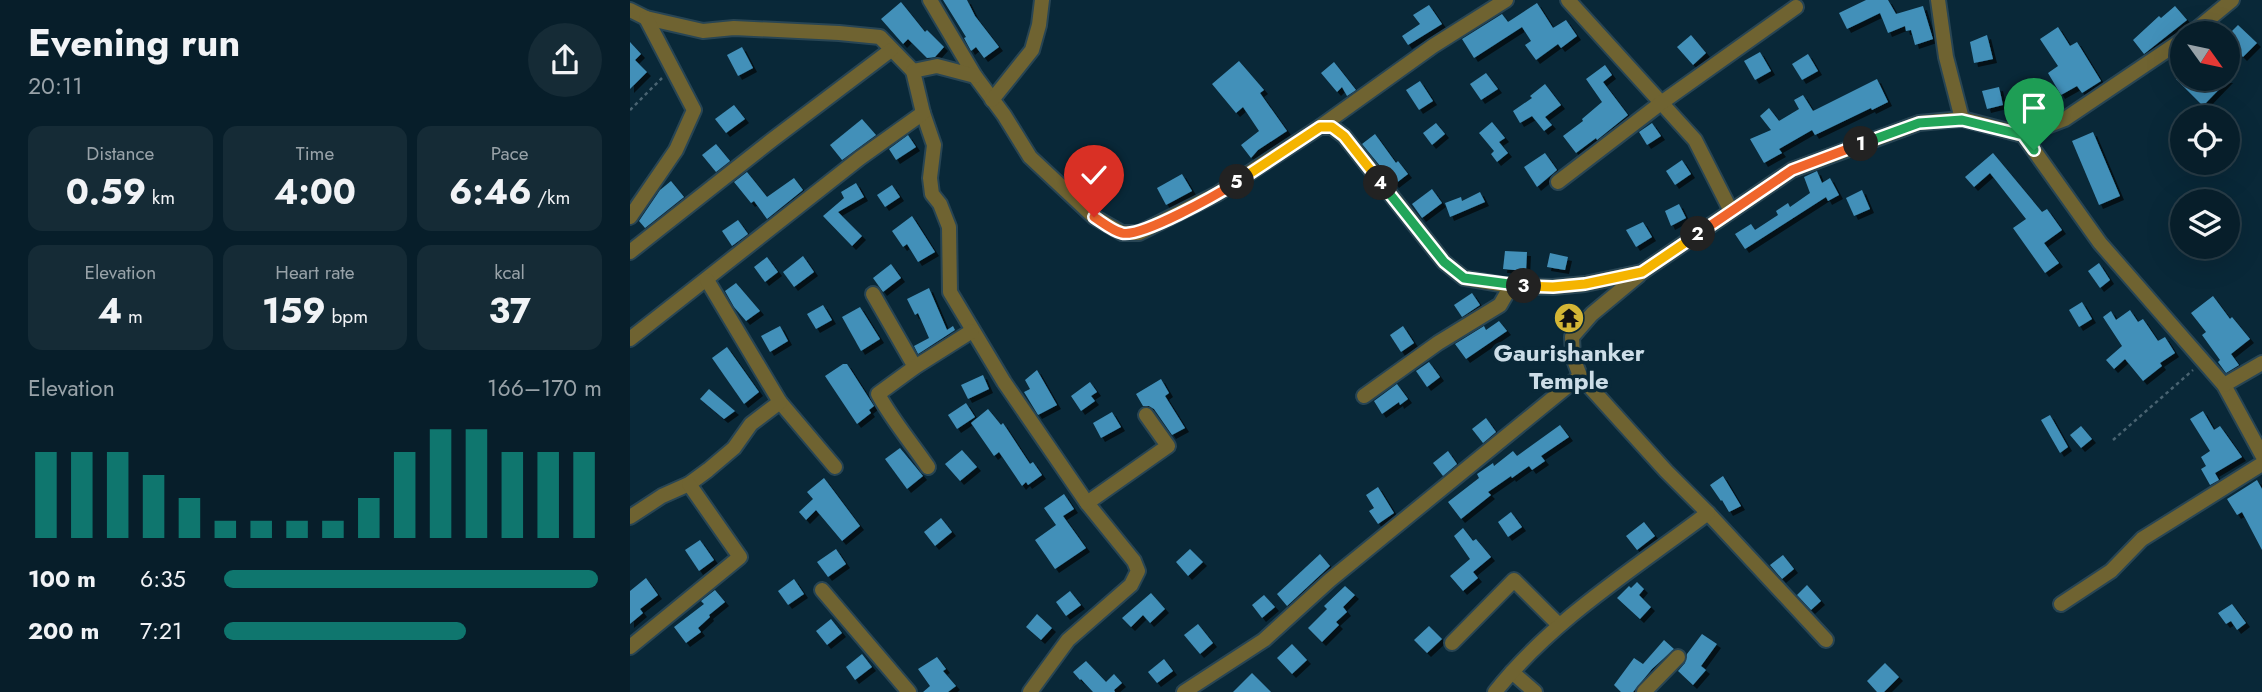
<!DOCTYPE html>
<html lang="en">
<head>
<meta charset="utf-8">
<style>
	body { margin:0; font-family:Jost,sans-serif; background:#152b36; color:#f1f3f6; height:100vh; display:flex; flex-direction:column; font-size:26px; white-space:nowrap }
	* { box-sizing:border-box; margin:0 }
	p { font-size:23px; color:#98a2a8 }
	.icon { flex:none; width:38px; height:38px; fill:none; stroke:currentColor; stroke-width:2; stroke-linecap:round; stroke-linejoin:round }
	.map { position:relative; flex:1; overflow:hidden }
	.sheet { display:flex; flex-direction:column; background:#071e2a; width:630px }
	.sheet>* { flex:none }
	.needle { width:46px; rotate:123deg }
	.controls { position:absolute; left:1540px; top:21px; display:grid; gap:14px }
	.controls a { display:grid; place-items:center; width:70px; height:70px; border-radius:50%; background:#071e2a; box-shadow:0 7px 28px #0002,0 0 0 2px #283c47; font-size:35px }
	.pin { position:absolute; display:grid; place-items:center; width:60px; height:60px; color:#fff; margin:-72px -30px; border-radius:50% 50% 50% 0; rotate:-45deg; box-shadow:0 0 7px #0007 }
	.pin .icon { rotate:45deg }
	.km { position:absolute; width:35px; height:35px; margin:-18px; border-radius:50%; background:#222; color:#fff; font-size:19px; line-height:35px; text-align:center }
	.round { display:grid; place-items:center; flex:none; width:74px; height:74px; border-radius:37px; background:#152b36 }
	.overview { display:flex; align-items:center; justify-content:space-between; height:119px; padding:0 28px }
	h1 { font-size:38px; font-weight:700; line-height:52px }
	.stats { display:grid; grid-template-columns:repeat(3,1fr); gap:10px; height:119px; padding:7px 28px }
	.stats div { display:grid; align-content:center; border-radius:14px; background:#152b36; text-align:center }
	.stats b { font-size:35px; font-weight:700 }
	.stats small { font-size:19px; font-weight:400 }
	.stats p { font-size:19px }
	.chart { height:196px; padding:14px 28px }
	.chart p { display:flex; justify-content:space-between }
	.chart svg { width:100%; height:126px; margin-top:7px; stroke:#0f766e; stroke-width:6 }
	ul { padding:0 28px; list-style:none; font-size:23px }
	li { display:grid; grid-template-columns:112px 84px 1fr; align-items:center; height:52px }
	li i { height:18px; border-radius:9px; background:#0f766e }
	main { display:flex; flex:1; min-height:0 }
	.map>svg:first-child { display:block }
</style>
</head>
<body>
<main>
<section class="sheet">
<div class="overview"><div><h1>Evening run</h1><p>20:11</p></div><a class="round"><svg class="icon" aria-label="share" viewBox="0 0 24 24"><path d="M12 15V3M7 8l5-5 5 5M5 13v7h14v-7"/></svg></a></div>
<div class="stats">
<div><p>Distance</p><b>0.59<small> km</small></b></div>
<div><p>Time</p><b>4:00</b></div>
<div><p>Pace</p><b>6:46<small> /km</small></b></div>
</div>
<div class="stats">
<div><p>Elevation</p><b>4<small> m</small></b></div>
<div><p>Heart rate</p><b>159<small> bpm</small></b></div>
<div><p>kcal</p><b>37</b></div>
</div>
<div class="chart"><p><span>Elevation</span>166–170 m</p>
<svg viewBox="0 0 160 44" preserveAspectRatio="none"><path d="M5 44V14M15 44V14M25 44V14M35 44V22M45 44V30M55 44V38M65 44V38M75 44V38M85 44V38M95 44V30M105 44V14M115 44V6M125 44V6M135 44V14M145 44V14M155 44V14"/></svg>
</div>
<ul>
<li><b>100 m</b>6:35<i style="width:99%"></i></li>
<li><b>200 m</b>7:21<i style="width:64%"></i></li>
</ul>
</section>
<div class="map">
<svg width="1632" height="692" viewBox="0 0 1632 692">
	<defs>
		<filter id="shadow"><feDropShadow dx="4" dy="4" stdDeviation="0" flood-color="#0009"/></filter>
	</defs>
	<rect width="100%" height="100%" fill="#092838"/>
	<!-- building -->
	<g fill="#4390b9" filter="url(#shadow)">
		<path d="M 313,0 L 337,0 L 345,16 L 369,47 L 354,58 L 346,47 L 341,51 L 334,38 L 336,37 Z"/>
		<path d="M 1236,0 L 1258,0 L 1266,14 L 1293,6 L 1303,39 L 1285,45 L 1281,30 L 1276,31 L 1275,26 L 1258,33 L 1250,13 L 1217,29 L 1209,13 Z"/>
		<path d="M 271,2 L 295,32 L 297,30 L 314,47 L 305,57 L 297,58 L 278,39 L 273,44 L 251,19 Z"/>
		<path d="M 907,3 L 923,28 L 936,20 L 947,36 L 931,48 L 928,44 L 906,60 L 895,45 L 901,41 L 892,27 L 844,58 L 832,39 L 872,14 L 878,22 Z"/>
		<path d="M 799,5 L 812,24 L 778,45 L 772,36 L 790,24 L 783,15 Z"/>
		<path d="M 1545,6 L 1557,20 L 1514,54 L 1503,40 L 1529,16 L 1531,18 Z"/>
		<path d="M 1608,25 L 1627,43 L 1613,57 L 1598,42 L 1598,35 Z"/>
		<path d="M 1428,27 L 1440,46 L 1447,42 L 1471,81 L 1452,93 L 1447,86 L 1431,95 L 1418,73 L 1428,66 L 1410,39 Z"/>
		<path d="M 1061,35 L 1076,53 L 1063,65 L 1047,47 Z"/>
		<path d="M 1357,35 L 1363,59 L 1344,63 L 1340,42 Z"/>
		<path d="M 0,42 L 11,54 L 5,60 L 17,72 L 0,89 Z"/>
		<path d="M 112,47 L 123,68 L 108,76 L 97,55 Z"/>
		<path d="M 1130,52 L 1141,71 L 1125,80 L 1114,61 Z"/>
		<path d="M 1178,54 L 1188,71 L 1172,80 L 1162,64 Z"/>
		<path d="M 609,61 L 634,90 L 630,93 L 657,131 L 628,150 L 621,158 L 611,145 L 629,131 L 613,107 L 606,113 L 582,84 Z"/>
		<path d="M 704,62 L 726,90 L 717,96 L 712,87 L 707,92 L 691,73 Z"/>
		<path d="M 975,65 L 982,75 L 973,82 L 998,115 L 967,140 L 966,138 L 946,153 L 933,136 L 953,121 L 952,119 L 972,102 L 956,79 Z"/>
		<path d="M 856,73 L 868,89 L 851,100 L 840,84 Z"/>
		<path d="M 1247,79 L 1258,102 L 1242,110 L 1241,108 L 1185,135 L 1182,130 L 1149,149 L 1152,153 L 1134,163 L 1120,139 L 1141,130 L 1130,116 L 1139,108 L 1149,121 L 1169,109 L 1164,100 L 1173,95 L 1183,111 Z"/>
		<path d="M 1546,79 L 1599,79 L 1573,106 Z"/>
		<path d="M 790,81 L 803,101 L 789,110 L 776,90 Z"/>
		<path d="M 915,84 L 931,105 L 915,117 L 922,125 L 914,131 L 902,116 L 890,123 L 883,111 L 902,98 L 900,96 Z"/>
		<path d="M 1369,87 L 1373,105 L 1357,109 L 1352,91 Z"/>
		<path d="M 1409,90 L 1414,107 L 1384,117 L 1378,101 Z"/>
		<path d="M 104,105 L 115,119 L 96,133 L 85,119 Z"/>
		<path d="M 232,119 L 246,135 L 212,160 L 200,145 Z"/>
		<path d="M 862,122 L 875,138 L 869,142 L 878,153 L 867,162 L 861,154 L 864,151 L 849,133 Z"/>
		<path d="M 806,123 L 815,134 L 802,145 L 793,133 Z"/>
		<path d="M 1022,123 L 1031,136 L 1017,145 L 1009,132 Z"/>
		<path d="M 1463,132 L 1490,196 L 1469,205 L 1442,141 Z"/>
		<path d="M 745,134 L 766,163 L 768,161 L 778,174 L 765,184 L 732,144 Z"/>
		<path d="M 278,135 L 286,147 L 266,160 L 259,149 Z"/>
		<path d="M 86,144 L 100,161 L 86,172 L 72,155 Z"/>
		<path d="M 915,153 L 927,170 L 907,187 L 894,167 Z"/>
		<path d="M 1363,153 L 1412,212 L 1417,209 L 1432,230 L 1414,243 L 1429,263 L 1415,273 L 1383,228 L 1396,219 L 1360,173 L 1344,187 L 1335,177 Z"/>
		<path d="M 1052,160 L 1061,174 L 1045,185 L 1036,171 Z"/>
		<path d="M 1187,171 L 1192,183 L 1200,178 L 1209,195 L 1198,201 L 1196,197 L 1115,249 L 1105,234 L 1121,224 L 1125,230 L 1148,215 L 1146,211 L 1158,203 L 1160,207 L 1180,193 L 1174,177 Z"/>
		<path d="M 117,172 L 137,197 L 164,178 L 173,190 L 137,219 L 124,201 L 121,203 L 104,182 Z"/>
		<path d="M 552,174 L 562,191 L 536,205 L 527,188 Z"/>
		<path d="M 41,181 L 54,197 L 15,228 L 9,221 L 30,190 Z"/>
		<path d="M 226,183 L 234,197 L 208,212 L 232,236 L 222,246 L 193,216 L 214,198 L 211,192 Z"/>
		<path d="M 262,185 L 270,197 L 255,207 L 247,195 Z"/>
		<path d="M 802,189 L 812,203 L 792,218 L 782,204 Z"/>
		<path d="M 1232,190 L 1240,209 L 1224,216 L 1216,198 Z"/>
		<path d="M 850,192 L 855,202 L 820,217 L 815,203 L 831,197 L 832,201 Z"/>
		<path d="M 1049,204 L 1056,218 L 1041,226 L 1035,211 Z"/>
		<path d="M 282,216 L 305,252 L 288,262 L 277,244 L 273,247 L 262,231 Z"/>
		<path d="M 108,220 L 118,234 L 102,246 L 92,231 Z"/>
		<path d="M 1013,222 L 1022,237 L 1006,247 L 996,230 Z"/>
		<path d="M 875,251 L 897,252 L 896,271 L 873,269 Z"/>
		<path d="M 920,253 L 938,257 L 935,270 L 917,267 Z"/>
		<path d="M 173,256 L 184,272 L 164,287 L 153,272 Z"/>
		<path d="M 137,257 L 148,272 L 135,282 L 124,267 Z"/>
		<path d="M 1469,263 L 1480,280 L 1470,288 L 1458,271 Z"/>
		<path d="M 261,264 L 271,278 L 253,292 L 243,278 Z"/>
		<path d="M 106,283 L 130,311 L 116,321 L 104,307 L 95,291 Z"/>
		<path d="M 299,288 L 317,330 L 323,326 L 325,330 L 288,354 L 284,346 L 299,338 L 288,313 L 285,315 L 277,299 Z"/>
		<path d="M 842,293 L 850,305 L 832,317 L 824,305 Z"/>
		<path d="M 1583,296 L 1600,319 L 1602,317 L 1620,339 L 1601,354 L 1609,365 L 1596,373 L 1588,362 L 1590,360 L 1572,335 L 1576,332 L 1561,313 Z"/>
		<path d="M 1452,302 L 1462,319 L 1449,327 L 1439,310 Z"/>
		<path d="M 193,305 L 202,320 L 186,329 L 177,314 Z"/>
		<path d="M 230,307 L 250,339 L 231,351 L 212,317 Z"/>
		<path d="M 1500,310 L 1508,322 L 1513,319 L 1528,341 L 1535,337 L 1545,353 L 1530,363 L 1532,366 L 1513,381 L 1495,359 L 1484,369 L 1476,360 L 1492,346 L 1473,317 L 1481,311 L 1486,320 Z"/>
		<path d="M 869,321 L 877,331 L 836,359 L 825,344 L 854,326 L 856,330 Z"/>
		<path d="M 150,326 L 158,341 L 140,352 L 131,336 Z"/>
		<path d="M 773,326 L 784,343 L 771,352 L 760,335 Z"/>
		<path d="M 97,347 L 129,392 L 114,404 L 82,358 Z"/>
		<path d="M 799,362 L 810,377 L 797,387 L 786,371 Z"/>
		<path d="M 213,364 L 217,364 L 244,406 L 239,410 L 241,413 L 227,424 L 195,376 Z"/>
		<path d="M 407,370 L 427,405 L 408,415 L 394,392 L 400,389 L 395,380 Z"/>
		<path d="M 353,375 L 359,389 L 338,399 L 331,385 Z"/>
		<path d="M 531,379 L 539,393 L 535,396 L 555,428 L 542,435 L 524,409 L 519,406 L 513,406 L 506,394 Z"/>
		<path d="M 460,382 L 467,392 L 461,396 L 465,401 L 451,411 L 441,396 Z"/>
		<path d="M 767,384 L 778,399 L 770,405 L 769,402 L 752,414 L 744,401 Z"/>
		<path d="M 79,389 L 105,411 L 94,419 L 70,399 Z"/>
		<path d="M 336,403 L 345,417 L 327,429 L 318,415 Z"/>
		<path d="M 358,409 L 371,425 L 373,423 L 400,464 L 403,462 L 412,475 L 398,485 L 396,482 L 392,486 L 369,452 L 364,456 L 341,423 Z"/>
		<path d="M 1573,411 L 1584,430 L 1590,426 L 1612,457 L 1585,473 L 1589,480 L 1580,485 L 1571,469 L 1576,466 L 1571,457 L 1580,451 L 1560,419 Z"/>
		<path d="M 482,412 L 491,427 L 471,438 L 463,423 Z"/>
		<path d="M 1420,415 L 1438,447 L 1430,453 L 1411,420 Z"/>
		<path d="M 856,418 L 866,432 L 853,443 L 842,429 Z"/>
		<path d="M 930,425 L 939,437 L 911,456 L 915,461 L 902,470 L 899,466 L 882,478 L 881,476 L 858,492 L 861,495 L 831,519 L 818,502 L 849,478 L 847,474 L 863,463 L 864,466 L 883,451 L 887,456 Z"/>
		<path d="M 1451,426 L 1462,439 L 1451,448 L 1440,435 Z"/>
		<path d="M 270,448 L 293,476 L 277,489 L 255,459 Z"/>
		<path d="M 332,450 L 347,467 L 330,481 L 315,464 Z"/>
		<path d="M 818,451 L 827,464 L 813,476 L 803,463 Z"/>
		<path d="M 1093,476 L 1111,506 L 1099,512 L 1092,500 L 1091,501 L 1080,485 Z"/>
		<path d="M 194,478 L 230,526 L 212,541 L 186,510 L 176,520 L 169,512 L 183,499 L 177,492 Z"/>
		<path d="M 1627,480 L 1632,489 L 1632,550 L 1612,512 L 1607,515 L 1597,499 Z"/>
		<path d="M 748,487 L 764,513 L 748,524 L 739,511 L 744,508 L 736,495 Z"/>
		<path d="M 434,494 L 444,509 L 433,516 L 456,548 L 425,569 L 405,540 L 426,525 L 414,508 Z"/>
		<path d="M 881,512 L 892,527 L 878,537 L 868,522 Z"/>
		<path d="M 311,518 L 322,532 L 305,546 L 294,532 Z"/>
		<path d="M 1014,522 L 1025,536 L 1007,550 L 996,536 Z"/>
		<path d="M 833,528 L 843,541 L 846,539 L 861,557 L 843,572 L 848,578 L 833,591 L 820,576 L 840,559 L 824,536 Z"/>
		<path d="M 70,540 L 84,560 L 69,571 L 55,550 Z"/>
		<path d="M 206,549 L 216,564 L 198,577 L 187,562 Z"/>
		<path d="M 560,549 L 573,562 L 558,576 L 546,562 Z"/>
		<path d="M 690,554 L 700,566 L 657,606 L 647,594 Z"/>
		<path d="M 1153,555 L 1164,569 L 1152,579 L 1140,565 Z"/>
		<path d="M 16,578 L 28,595 L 10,609 L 13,613 L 0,624 L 0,591 Z"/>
		<path d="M 164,579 L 174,594 L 158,605 L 148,591 Z"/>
		<path d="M 1007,582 L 1014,589 L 1009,595 L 1021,607 L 1010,619 L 987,598 L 999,586 L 1001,588 Z"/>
		<path d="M 1177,585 L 1191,601 L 1181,610 L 1167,595 Z"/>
		<path d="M 715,586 L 725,595 L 713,607 L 717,612 L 706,622 L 709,625 L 692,642 L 678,628 L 697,609 L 694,606 Z"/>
		<path d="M 85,590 L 95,602 L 79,615 L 80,617 L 68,628 L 71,632 L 56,643 L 44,627 L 74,604 L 71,601 Z"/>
		<path d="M 440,591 L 451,605 L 436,616 L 426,602 Z"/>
		<path d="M 521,593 L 535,609 L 520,623 L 513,615 L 501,627 L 492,618 Z"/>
		<path d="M 634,595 L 645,607 L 632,618 L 622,605 Z"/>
		<path d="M 1602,604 L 1616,623 L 1607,630 L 1601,621 L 1596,624 L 1588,613 Z"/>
		<path d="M 407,614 L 422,628 L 411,640 L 396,627 Z"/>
		<path d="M 201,619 L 212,633 L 197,645 L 186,631 Z"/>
		<path d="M 568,624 L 583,643 L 570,654 L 554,635 Z"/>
		<path d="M 799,626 L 812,639 L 797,653 L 784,640 Z"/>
		<path d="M 1072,634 L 1087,644 L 1071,666 L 1076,670 L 1063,685 L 1048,671 L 1055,663 L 1057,654 Z"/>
		<path d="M 1034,640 L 1044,649 L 1022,669 L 1003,692 L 991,692 L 984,685 L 1004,658 L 1013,664 Z"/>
		<path d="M 662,644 L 677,660 L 662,674 L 647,658 Z"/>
		<path d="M 232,654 L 242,667 L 225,680 L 216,667 Z"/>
		<path d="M 307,657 L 316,669 L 313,671 L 326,686 L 318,692 L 293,692 L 300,686 L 288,669 Z"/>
		<path d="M 534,659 L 543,671 L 527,683 L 518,672 Z"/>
		<path d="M 456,661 L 476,682 L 484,674 L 492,683 L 484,690 L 485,692 L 463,692 L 451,679 L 450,680 L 443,672 Z"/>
		<path d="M 1255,663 L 1269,677 L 1254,692 L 1247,692 L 1237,681 Z"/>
		<path d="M 622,673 L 641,692 L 603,692 Z"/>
	</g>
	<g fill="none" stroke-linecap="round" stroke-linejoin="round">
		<!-- minor casing -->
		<g stroke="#284554" stroke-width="18">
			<g id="minor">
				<path d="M 300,0 L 345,76 L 374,115 L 400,157 L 464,217 L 492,233 L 509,233 L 587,194 L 690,127 L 702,127 L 714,136 L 814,262 L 834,278 L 881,286 L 923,287 L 955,284 L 1012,272 L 1162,170 L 1289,123 L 1332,119 L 1393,135 L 1470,243 L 1594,385 L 1632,455"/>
				<path d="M 938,0 L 1065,140 L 1101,211"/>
				<path d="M 1308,0 L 1316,57 L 1332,119"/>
				<path d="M 0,10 L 16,18 L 73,31 L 104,28 L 209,33 L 250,37 L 283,71"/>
				<path d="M 1562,33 L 1602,0"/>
				<path d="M 362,100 L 402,50 L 409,25 L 412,0"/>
				<path d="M 293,113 L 304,145 L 300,178 L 302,194 L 310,204 L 319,227 L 320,292 L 374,382 L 457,503 L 504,561 L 508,571 L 501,585 L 438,640 L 400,692"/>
				<path d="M 690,127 L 803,46 L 876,0"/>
				<path d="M 1393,135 L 1435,119 L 1552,40"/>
				<path d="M 928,182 L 1031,103 L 1166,7"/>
				<path d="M 0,217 L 46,150 L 64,110 L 16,18"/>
				<path d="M 0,252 L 142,140 L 261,50"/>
				<path d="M 243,294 L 285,367"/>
				<path d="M 0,339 L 230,158 L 293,113 L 283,71 L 307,66 L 345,76"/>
				<path d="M 1594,385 L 1632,363"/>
				<path d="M 734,396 L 808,343 L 870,305 L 881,286"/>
				<path d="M 150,402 L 205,467"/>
				<path d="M 298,467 C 281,442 262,420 248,394 L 285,367 L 342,331"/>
				<path d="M 457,503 L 538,446 L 516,415"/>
				<path d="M 1078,513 L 1196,640"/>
				<path d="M 0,517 L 32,496 L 59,484 L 78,470 L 104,448 L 121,424 L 150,402 L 77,280"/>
				<path d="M 192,590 L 279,692"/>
				<path d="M 1431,604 L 1481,571 L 1512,539 L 1632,464"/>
				<path d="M 822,643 L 884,580 L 929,625"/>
				<path d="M 0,647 L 110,557 L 59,484"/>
				<path d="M 882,672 L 905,692"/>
				<path d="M 554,692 L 634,640 L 700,580 L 950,376 L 943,357 L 942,337 L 962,314 L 1009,275"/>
				<path d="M 865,692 C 923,619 1004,569 1078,513 L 1036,471 L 950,376"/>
				<path d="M 1014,692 L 1048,657"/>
			</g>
		</g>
		<!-- path -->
		<g stroke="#496371" stroke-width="2.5" stroke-dasharray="3.5 3.5" stroke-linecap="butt">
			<path d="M 0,110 L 32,78"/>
			<path d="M 1483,440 L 1563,370"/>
		</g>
		<!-- minor -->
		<use href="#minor" stroke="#6f6331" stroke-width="14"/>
	</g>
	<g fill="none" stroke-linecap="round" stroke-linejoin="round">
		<!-- split-1 casing -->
		<g stroke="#fff" stroke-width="14">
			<path id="split-1" d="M 1231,144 L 1289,123 L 1332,120 L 1393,135 L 1404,150"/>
		</g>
		<!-- split-2 casing -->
		<g stroke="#fff" stroke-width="14">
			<path id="split-2" d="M 1068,234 L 1162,170 L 1231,144"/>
		</g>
		<!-- split-3 casing -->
		<g stroke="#fff" stroke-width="14">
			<path id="split-3" d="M 894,286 L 923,287 L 955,284 L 1012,272 L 1068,234"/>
		</g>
		<!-- split-4 casing -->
		<g stroke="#fff" stroke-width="14">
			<path id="split-4" d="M 751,183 L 814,262 L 834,278 L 894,286"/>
		</g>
		<!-- split-5 casing -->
		<g stroke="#fff" stroke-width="14">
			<path id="split-5" d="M 607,182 L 690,127 L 702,127 L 714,136 L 751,183"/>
		</g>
		<!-- split-6 casing -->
		<g stroke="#fff" stroke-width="14">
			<path id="split-6" d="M 464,217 C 472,222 483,231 492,233 C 511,238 588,194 607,182"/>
		</g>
		<!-- split-1 -->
		<use href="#split-1" stroke="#22a559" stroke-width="9"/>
		<!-- split-2 -->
		<use href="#split-2" stroke="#f0652b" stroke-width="9"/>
		<!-- split-3 -->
		<use href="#split-3" stroke="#f5b400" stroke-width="9"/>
		<!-- split-4 -->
		<use href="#split-4" stroke="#22a559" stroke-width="9"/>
		<!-- split-5 -->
		<use href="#split-5" stroke="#f5b400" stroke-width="9"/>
		<!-- split-6 -->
		<use href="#split-6" stroke="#f0652b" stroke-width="9"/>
	</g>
	<!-- icons -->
	<defs>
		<g id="temple-disc" transform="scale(1.575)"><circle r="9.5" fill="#d4b635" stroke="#092838"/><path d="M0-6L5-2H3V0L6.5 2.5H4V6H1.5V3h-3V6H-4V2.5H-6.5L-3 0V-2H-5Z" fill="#111"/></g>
	</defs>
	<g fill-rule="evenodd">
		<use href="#temple-disc" x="939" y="318"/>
	</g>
	<g text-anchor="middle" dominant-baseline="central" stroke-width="7" stroke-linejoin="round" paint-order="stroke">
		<!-- poi labels -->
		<g font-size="24" font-weight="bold" fill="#ccdde7" stroke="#092838">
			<text x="939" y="352">Gaurishanker<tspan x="939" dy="28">Temple</tspan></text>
		</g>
	</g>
</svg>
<div class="controls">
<a><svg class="needle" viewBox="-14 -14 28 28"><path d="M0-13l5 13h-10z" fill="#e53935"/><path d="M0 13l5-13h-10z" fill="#98a2a8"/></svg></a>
<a><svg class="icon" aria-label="locate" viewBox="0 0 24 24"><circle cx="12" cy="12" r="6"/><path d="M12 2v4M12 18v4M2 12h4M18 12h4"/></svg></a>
<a><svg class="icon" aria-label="layers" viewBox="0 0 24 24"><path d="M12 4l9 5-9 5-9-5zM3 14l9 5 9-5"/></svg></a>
</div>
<div class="pin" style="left:1404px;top:150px;background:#1e9e55"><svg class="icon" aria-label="arrive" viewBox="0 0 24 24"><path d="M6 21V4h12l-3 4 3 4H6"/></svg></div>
<div class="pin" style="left:464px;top:217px;background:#d93025"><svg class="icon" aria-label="check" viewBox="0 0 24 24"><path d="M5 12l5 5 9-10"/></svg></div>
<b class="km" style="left:1231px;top:144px">1</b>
<b class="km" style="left:1068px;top:234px">2</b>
<b class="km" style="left:894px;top:286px">3</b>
<b class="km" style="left:751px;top:183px">4</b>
<b class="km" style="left:607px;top:182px">5</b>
</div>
</main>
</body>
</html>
